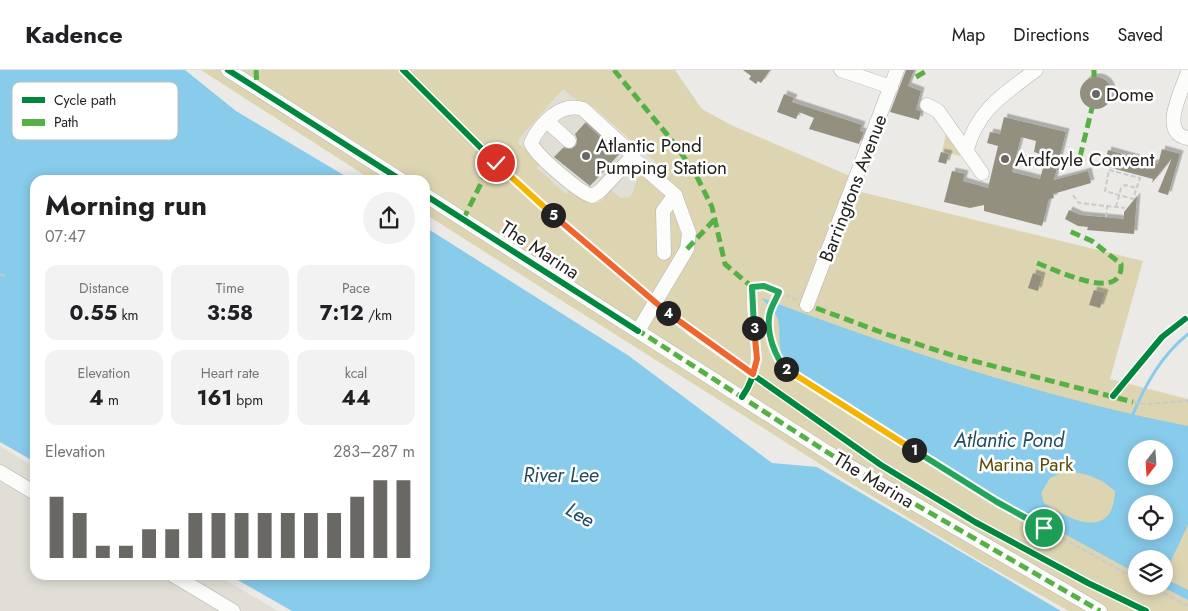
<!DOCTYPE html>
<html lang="en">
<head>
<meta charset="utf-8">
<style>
	body { margin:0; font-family:Jost,sans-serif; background:#f2f2f2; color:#202124; height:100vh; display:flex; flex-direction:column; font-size:19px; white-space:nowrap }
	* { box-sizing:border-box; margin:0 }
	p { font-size:16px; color:#757577 }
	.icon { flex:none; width:28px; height:28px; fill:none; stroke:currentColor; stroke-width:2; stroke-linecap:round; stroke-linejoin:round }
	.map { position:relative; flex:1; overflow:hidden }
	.details { position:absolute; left:30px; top:105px; width:400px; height:405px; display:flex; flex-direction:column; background:#fff; border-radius:15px; box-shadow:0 2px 12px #0003 }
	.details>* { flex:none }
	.needle { width:32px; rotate:197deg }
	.tools { position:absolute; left:1128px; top:370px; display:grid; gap:10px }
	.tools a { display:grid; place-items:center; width:45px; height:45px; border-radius:50%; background:#fff; box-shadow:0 2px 12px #0003; font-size:25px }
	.pin { position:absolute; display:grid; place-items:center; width:42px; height:42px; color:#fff; margin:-21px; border:2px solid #fff; border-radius:50%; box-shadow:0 1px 5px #0007 }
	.km { position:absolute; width:25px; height:25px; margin:-12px; border-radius:50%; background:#222; color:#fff; font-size:14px; line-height:25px; text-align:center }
	.round { display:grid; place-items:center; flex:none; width:52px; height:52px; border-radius:26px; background:#f2f2f2 }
	.overview { display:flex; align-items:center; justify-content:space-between; height:85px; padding:0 15px }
	h1 { font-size:28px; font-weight:700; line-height:38px }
	.metrics { display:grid; grid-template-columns:repeat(3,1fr); gap:8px; height:85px; padding:5px 15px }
	.metrics div { display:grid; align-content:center; border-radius:12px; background:#f2f2f2; text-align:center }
	.metrics b { font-size:21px; font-weight:700 }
	.metrics small { font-size:14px; font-weight:400 }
	.metrics p { font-size:14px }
	.chart { height:140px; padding:10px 15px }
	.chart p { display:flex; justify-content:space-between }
	.chart svg { width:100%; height:90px; margin-top:5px; stroke:#696865; stroke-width:6 }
	header { display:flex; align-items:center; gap:30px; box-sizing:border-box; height:70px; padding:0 25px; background:#fff; border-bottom:1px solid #e0e0e0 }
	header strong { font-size:24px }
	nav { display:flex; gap:28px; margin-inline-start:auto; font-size:18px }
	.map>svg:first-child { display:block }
</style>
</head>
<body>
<header>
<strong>Kadence</strong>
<nav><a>Map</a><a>Directions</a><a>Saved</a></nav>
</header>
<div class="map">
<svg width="1188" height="541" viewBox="0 0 1188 541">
	<defs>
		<filter id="shadow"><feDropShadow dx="3.5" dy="-3.5" stdDeviation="0" flood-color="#0004"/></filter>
	</defs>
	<rect width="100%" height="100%" fill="#ebeae6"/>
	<!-- built -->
	<g fill="#e1dfd5">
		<path d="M 561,10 L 662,98 L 607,160 L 507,73 Z"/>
		<path d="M 0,376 L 35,397 L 35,505 L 217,505 L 278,541 L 0,541 Z"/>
	</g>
	<!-- green -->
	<g fill="#ddd5b2" fill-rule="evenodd">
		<path d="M 201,0 L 675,0 L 702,39 L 731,55 L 850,106 L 845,118 L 1143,191 L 1110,309 L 1188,329 L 1188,541 L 1069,541 L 985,494 L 842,408 L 425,144 L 425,110 L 372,110 ZM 563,19 L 589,41 L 593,37 L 662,98 L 652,110 L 643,103 C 635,109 635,119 630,127 L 621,128 L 611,120 L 600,132 L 591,134 L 570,119 L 566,124 L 537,98 L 541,92 L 518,73 L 519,69 ZM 1136,379 L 1164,379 L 1164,406 L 1136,406 ZM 1136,434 L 1164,434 L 1164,461 L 1136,461 ZM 1136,489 L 1164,489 L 1164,516 L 1136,516 Z"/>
		<path d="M 946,64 L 960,83 L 960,86 L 942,81 Z"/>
	</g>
	<!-- water -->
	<g fill="#88cbea" fill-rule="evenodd">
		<path d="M 0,0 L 185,0 L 236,41 L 352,110 L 35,110 L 35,392 L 0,372 Z"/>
		<path d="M 425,157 L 629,286 L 772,393 L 817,397 L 1061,541 L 292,541 L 229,505 L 425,505 Z"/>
		<path d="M 762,228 C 901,280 1042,327 1188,356 L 1188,455 L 1164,505 L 1166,509 L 1188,520 L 1188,530 L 1161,516 L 1164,516 L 1164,489 L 1136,489 L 1136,503 L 995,426 L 790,299 C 775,284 782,269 778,250 C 777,244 766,234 762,228 ZM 1136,379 L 1164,379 L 1164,406 L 1136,406 ZM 1066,401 C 1086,403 1101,408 1115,421 C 1113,471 1071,451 1044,433 L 1041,423 L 1050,408 ZM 1136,434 L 1164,434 L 1164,461 L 1136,461 Z"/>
	</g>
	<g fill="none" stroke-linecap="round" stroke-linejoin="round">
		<!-- stream -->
		<path stroke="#88cbea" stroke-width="3" d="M 1133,344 C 1146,313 1162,285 1188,264"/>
	</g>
	<!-- building -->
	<g fill="#939080" fill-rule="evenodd" filter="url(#shadow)">
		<path d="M 743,0 L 770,0 L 761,13 L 758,11 L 756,14 L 749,9 L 751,6 Z"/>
		<path d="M 906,0 L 914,0 L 908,16 L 921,21 L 916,40 L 921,41 L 919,50 L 890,42 Z"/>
		<circle cx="1096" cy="23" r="16"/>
		<path d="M 784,24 L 794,28 L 792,32 L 862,55 L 860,61 L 864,62 L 859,74 L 809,59 L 814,48 L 799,42 L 796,49 L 777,42 Z"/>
		<path d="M 1004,47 L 1066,62 L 1054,110 L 1088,101 L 1091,113 L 1053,124 L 1054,128 L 1049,129 L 1042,156 L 984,141 L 984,135 L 970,138 L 944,132 L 952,101 L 965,104 L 963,111 L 988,118 L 998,76 L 987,73 L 990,62 L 1000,64 ZM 1021,67 L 1036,71 L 1034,82 L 1046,86 L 1040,109 L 1012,102 Z"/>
		<path d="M 585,53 L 619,84 L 590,116 L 554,87 L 563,78 L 571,79 L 576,76 L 577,69 L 575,64 Z"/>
		<path d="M 1162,79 L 1180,84 L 1168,125 L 1158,122 L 1172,88 L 1152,113 L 1153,109 L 1104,96 L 1108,80 L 1158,94 Z"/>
		<path d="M 941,82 L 949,84 L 946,94 L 938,92 Z"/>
		<path d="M 1137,126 L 1134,164 L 1087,160 L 1088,157 L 1078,156 L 1065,149 L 1069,140 L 1080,145 L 1124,149 L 1124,142 Z"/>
		<path d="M 1033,203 L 1042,206 L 1038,221 L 1028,218 Z"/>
		<path d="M 1094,220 L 1105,223 L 1100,238 L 1089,235 Z"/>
	</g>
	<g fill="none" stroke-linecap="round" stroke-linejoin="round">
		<!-- minor casing -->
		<g stroke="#b2b2af" stroke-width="15">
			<g id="minor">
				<path d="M 228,0 L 401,110"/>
				<path d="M 841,0 L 891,17"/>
				<path d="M 1188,2 C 1183,18 1158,64 1188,68"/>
				<path d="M 927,35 L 938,41 L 982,103"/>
				<path d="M 548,52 L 569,71"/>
				<path d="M 967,80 C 976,41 1005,23 1036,0"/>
				<path d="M 632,87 L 600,121 L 592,126 C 580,123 534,84 531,73 C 540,53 561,32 583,39 L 630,82 L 632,87 L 675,125 L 689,163 L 687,179 L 638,261"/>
				<path d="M 425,125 L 844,393 L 1100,541"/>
				<path d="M 664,183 L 663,141 L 675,125"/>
				<path d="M 807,235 L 897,0"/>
				<path d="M 0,402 L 35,423"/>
				<path d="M 173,505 L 233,541"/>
			</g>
		</g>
		<!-- path -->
		<g stroke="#cacac9" stroke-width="2" stroke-dasharray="5 2.5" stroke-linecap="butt">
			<path d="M 1109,100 L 1140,108 L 1133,129 L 1105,121 Z"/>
			<path d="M 1073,125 L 1079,133 L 1125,138"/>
			<path d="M 1116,137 L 1121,118 L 1125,115 L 1136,118"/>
			<path d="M 1106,147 L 1107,137"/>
			<path d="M 0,204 L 7,207"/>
			<path d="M 797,230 L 779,222 C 776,229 770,239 769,247 C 767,266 776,288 788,302 L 997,432 L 1136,509"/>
			<path d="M 1133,332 L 1144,334 L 1188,331"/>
			<path d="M 1150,516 L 1188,536"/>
		</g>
		<!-- minor -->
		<use href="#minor" stroke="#fcfcfb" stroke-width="14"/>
		<!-- quiet -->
		<g stroke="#55b145" stroke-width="5" stroke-dasharray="10 5" stroke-linecap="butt">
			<path d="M 256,0 L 257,18"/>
			<path d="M 614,0 L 674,73 L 695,103 L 712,137 L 725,194 L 752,217"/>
			<path d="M 916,7 L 928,0"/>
			<path d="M 1094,7 L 1094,0"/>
			<path d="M 1080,87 L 1092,38"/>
			<path d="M 463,150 L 485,105 L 496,93"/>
			<path d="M 687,179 L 714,150"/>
			<path d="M 1037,193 C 1056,200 1124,234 1121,194 L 1092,171 L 1069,161"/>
			<path d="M 816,238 L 886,264 L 958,287 L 1133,332"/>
			<path d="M 636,259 L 844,393 L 1100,541"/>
		</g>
		<!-- cycleway casing -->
		<g stroke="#fff" stroke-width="9">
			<g id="cycleway">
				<path d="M 228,0 L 401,110"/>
				<path d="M 403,0 L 496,93 L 568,159 L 692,262 L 881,395 L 975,452 L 1088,513 L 1146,541"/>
				<path d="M 425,125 L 638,261"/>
				<path d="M 1113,326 L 1162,267 L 1185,249"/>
				<path d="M 742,327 C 768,291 748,257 752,217 L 764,216 L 779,222"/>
			</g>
		</g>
		<!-- cycleway -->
		<use href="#cycleway" stroke="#00873e" stroke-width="6"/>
	</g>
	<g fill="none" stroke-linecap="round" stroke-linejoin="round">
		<!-- split-1 casing -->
		<g stroke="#fff" stroke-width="10">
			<path id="split-1" d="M 914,380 L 997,432 L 1044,458"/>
		</g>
		<!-- split-2 casing -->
		<g stroke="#fff" stroke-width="10">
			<path id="split-2" d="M 786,299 L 914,380"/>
		</g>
		<!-- split-3 casing -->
		<g stroke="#fff" stroke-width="10">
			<path id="split-3" d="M 754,258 L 752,217 L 764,216 L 779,222 C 776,230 769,239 769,248 C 767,264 775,287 786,299"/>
		</g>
		<!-- split-4 casing -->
		<g stroke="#fff" stroke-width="10">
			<path id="split-4" d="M 668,243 L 753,304 L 757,289 L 754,258"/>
		</g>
		<!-- split-5 casing -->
		<g stroke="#fff" stroke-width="10">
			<path id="split-5" d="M 553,145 L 668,243"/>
		</g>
		<!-- split-6 casing -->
		<g stroke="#fff" stroke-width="10">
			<path id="split-6" d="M 496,93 L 553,145"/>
		</g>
		<!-- split-1 -->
		<use href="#split-1" stroke="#22a559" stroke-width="6"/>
		<!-- split-2 -->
		<use href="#split-2" stroke="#f5b400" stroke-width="6"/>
		<!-- split-3 -->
		<use href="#split-3" stroke="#22a559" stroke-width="6"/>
		<!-- split-4 -->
		<use href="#split-4" stroke="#f0652b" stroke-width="6"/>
		<!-- split-5 -->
		<use href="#split-5" stroke="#f0652b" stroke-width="6"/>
		<!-- split-6 -->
		<use href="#split-6" stroke="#f5b400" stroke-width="6"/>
	</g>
	<!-- markers -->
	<g fill="#696865" stroke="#fff" stroke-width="2">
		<circle cx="1096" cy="24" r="5"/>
		<circle cx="586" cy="86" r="5"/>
		<circle cx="1005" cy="89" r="5"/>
	</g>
	<g text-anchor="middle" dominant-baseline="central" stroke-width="5" stroke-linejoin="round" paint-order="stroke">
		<!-- poi labels -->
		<g font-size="19" fill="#232220" stroke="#fff" text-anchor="start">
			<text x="1106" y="24">Dome</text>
			<text x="596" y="75">Atlantic Pond<tspan x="596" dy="22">Pumping Station</tspan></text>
			<text x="1015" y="89">Ardfoyle Convent</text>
		</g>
		<!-- street labels -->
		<g font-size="19" fill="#232220" stroke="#fff">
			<text transform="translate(853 118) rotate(-69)">Barringtons Avenue</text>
			<text transform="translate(540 180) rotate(33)">The Marina</text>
			<text transform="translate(874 410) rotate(31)">The Marina</text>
		</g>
		<!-- park labels -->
		<g font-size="19" fill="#5a4c03" stroke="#fff">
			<text x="1026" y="394">Marina Park</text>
		</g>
		<!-- water labels -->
		<g font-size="20" font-style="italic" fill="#224b5f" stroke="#fff">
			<text x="1009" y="370">Atlantic Pond</text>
			<text x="561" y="405">River Lee</text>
			<text transform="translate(580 445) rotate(31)">Lee</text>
		</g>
	</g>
	<!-- legend -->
	<rect x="12" y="12" width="166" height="58" rx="8" fill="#fff" stroke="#bdbdbc" stroke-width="1"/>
	<rect x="22" y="27" width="23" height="6" fill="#00873e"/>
	<rect x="22" y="49" width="23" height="7" fill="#55b145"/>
	<g font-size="14" fill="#232220">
		<text x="54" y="35">Cycle path</text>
		<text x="54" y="57">Path</text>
	</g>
</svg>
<div class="tools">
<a><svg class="needle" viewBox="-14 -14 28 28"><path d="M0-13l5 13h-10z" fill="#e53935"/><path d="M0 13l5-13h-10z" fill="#757577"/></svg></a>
<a><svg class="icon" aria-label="locate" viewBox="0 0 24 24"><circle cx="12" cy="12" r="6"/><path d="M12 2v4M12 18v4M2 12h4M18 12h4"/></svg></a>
<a><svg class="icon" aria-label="layers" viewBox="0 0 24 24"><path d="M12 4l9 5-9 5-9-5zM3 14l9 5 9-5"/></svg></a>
</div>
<div class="pin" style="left:1044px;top:458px;background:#1e9e55"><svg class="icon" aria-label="arrive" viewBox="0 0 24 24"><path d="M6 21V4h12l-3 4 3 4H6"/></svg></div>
<div class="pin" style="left:496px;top:93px;background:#d93025"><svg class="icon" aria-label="check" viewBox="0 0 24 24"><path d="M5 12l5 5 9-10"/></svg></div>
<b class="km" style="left:914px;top:380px">1</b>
<b class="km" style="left:786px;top:299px">2</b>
<b class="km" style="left:754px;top:258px">3</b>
<b class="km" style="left:668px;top:243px">4</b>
<b class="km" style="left:553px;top:145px">5</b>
<section class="details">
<div class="overview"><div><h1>Morning run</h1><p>07:47</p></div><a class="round"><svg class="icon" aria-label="share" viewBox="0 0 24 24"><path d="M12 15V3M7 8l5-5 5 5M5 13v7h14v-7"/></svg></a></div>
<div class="metrics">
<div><p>Distance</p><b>0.55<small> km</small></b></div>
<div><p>Time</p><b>3:58</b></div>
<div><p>Pace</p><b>7:12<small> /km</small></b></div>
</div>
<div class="metrics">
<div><p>Elevation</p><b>4<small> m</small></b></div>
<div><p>Heart rate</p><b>161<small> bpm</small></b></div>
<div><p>kcal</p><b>44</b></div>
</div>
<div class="chart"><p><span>Elevation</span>283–287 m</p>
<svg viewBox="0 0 160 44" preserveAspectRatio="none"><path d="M5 44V14M15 44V22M25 44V38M35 44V38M45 44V30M55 44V30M65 44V22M75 44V22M85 44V22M95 44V22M105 44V22M115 44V22M125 44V22M135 44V14M145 44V6M155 44V6"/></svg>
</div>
</section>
</div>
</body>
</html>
